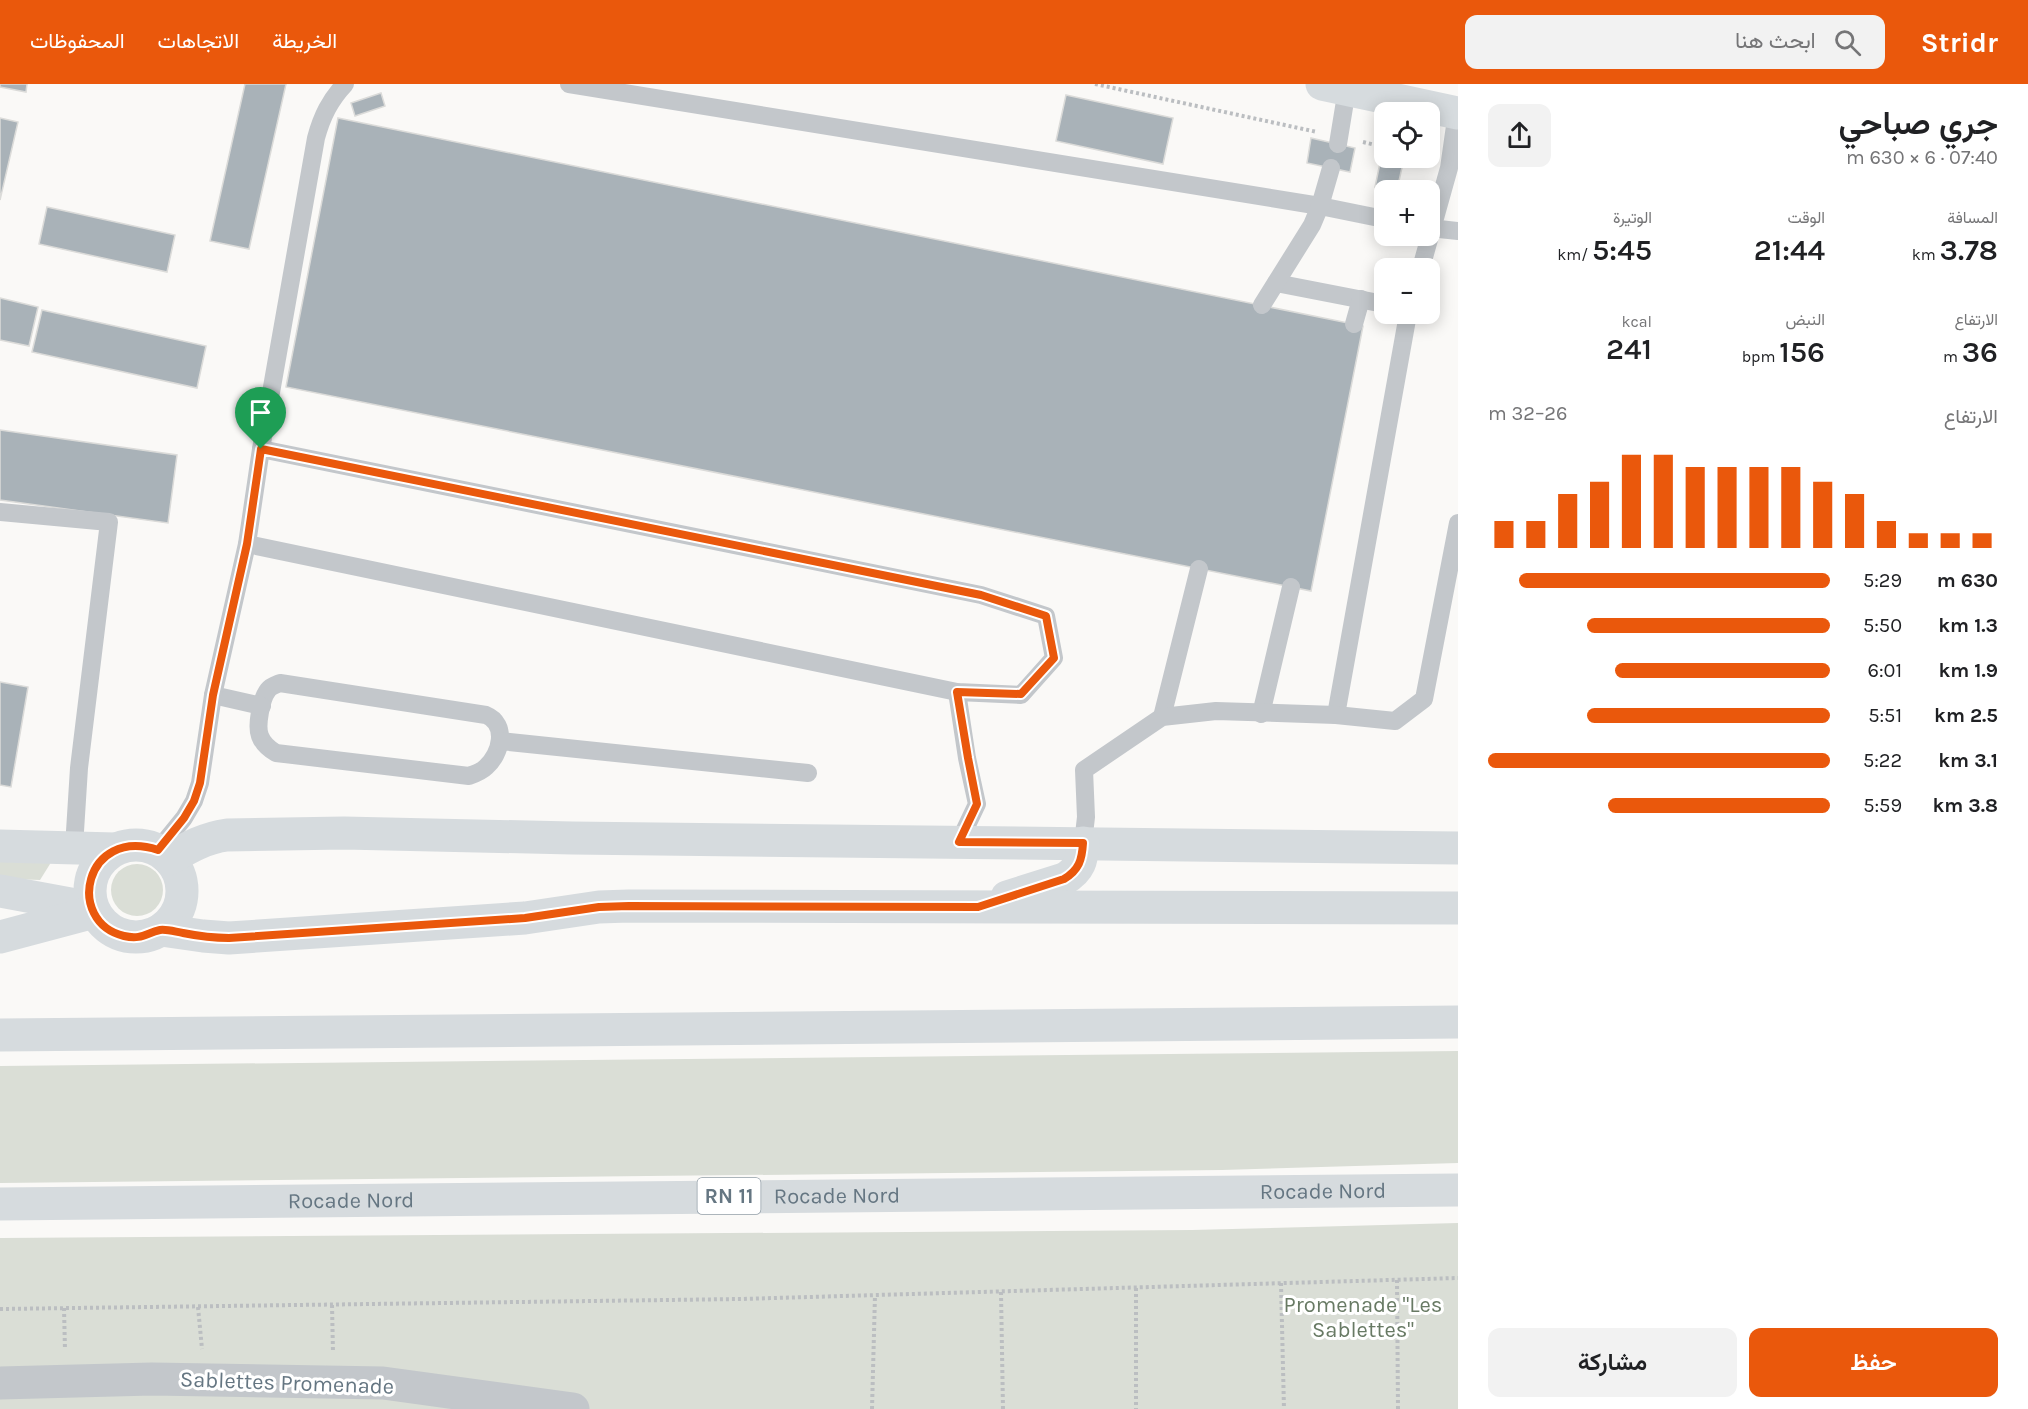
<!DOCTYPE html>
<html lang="ar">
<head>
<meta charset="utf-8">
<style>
	body { margin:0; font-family:Karla,Vazirmatn,sans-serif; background:#f2f2f2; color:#202124; direction:rtl; height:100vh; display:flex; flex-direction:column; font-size:22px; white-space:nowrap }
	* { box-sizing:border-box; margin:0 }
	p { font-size:20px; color:#757577 }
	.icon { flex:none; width:33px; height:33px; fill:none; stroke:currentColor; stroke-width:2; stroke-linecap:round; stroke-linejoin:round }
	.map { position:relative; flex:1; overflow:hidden; direction:ltr }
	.details { display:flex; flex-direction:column; background:#fff; width:570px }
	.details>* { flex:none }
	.controls { position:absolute; left:1374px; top:18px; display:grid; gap:12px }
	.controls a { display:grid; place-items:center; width:66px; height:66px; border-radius:12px; background:#fff; box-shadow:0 3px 15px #0003; font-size:30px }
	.pin { position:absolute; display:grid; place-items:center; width:51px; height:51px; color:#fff; margin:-62px -26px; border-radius:50% 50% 50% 0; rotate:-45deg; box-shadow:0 0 6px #0007 }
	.pin .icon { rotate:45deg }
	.round { display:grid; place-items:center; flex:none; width:63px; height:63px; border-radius:12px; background:#f2f2f2 }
	.headline { display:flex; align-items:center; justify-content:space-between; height:102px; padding:0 30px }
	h1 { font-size:33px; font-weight:600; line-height:45px }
	.metrics { display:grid; grid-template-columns:repeat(3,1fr); gap:9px; height:102px; padding:6px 30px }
	.metrics div { display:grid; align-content:center }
	.metrics b { font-size:30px; font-weight:600 }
	.metrics small { font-size:16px; font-weight:400 }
	.metrics p { font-size:16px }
	.chart { height:168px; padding:12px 30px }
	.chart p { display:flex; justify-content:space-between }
	.chart svg { width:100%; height:108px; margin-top:6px; stroke:#ea580c; stroke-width:6 }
	.primary-button { display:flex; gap:12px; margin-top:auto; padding:12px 30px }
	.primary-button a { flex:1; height:69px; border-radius:12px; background:#ea580c; color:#fff; font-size:24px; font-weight:600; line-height:69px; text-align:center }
	.primary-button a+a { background:#f2f2f2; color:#202124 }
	ul { padding:0 30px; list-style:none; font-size:20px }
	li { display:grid; grid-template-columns:96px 72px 1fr; align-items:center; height:45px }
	li i { height:15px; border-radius:8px; background:#ea580c }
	header { display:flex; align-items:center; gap:36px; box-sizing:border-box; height:84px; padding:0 30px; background:#ea580c; color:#fff }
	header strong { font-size:28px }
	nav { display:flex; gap:33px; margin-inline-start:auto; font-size:21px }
	.search { width:420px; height:54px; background:#f2f2f2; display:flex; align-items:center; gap:15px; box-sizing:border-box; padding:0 21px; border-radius:12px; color:#757577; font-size:22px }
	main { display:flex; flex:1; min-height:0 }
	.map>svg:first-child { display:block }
</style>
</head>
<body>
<header>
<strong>Stridr</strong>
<div class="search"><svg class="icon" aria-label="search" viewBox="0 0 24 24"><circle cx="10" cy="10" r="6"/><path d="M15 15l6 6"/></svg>ابحث هنا</div>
<nav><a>الخريطة</a><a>الاتجاهات</a><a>المحفوظات</a></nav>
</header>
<main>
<section class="details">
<div class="headline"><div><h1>جري صباحي</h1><p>07:40 · 6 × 630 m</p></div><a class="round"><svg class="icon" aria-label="share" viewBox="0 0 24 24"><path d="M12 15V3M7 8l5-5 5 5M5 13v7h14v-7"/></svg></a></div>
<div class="metrics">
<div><p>المسافة</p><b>3.78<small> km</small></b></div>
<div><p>الوقت</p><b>21:44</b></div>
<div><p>الوتيرة</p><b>5:45<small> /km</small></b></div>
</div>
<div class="metrics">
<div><p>الارتفاع</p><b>36<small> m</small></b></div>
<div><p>النبض</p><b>156<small> bpm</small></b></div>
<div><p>kcal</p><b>241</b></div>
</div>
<div class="chart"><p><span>الارتفاع</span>26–32 m</p>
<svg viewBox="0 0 160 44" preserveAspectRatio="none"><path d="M5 44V33M15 44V33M25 44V22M35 44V17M45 44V6M55 44V6M65 44V11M75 44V11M85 44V11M95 44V11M105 44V17M115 44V22M125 44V33M135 44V38M145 44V38M155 44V38"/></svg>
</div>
<ul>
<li><b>630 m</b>5:29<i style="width:91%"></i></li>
<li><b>1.3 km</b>5:50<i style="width:71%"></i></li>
<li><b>1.9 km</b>6:01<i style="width:63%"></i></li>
<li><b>2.5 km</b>5:51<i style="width:71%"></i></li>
<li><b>3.1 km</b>5:22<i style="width:100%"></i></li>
<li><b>3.8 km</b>5:59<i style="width:65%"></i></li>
</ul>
<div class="primary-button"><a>حفظ</a><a>مشاركة</a></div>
</section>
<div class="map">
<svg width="1458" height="1325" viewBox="0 0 1458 1325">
	<rect width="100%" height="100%" fill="#faf9f7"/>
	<!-- green -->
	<g fill="#daded6">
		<path d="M 0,769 L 46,771 L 50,780 L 40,796 L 15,795 L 0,792 Z"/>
		<circle cx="137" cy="806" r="26"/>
		<path d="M 1458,967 L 1458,1079 L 1222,1086 L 0,1099 L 0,982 Z"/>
		<path d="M 1458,1139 L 1458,1325 L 0,1325 L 0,1154 L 1192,1146 Z"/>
	</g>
	<!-- building -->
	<g fill="#a9b2b8" stroke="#dbdbd9" stroke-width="1.5">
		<path d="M 0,0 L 27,0 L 26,8 L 0,3 Z"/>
		<path d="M 245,0 L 286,0 L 249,165 L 210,157 Z"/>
		<path d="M 381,9 L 385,22 L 355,32 L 351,19 Z"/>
		<path d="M 1066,11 L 1173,34 L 1163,80 L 1056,57 Z"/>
		<path d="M 0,34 L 18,38 L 0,116 Z"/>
		<path d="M 338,34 L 1363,242 L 1311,507 L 286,303 Z"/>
		<path d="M 1311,54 L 1355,64 L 1350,88 L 1307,79 Z"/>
		<path d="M 1381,74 L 1403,79 L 1397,106 L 1375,103 Z"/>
		<path d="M 47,123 L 175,151 L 167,188 L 39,160 Z"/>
		<path d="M 0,214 L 38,223 L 29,262 L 0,256 Z"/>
		<path d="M 42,226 L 206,262 L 197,304 L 32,268 Z"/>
		<path d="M 0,346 L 177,371 L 168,439 L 0,416 Z"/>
		<path d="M 0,598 L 28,603 L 11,703 L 0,701 Z"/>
	</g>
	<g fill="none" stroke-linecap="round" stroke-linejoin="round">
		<!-- path -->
		<g stroke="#bbbec1" stroke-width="4" stroke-dasharray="3 3" stroke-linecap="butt">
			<path d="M 1095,0 L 1317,48"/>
			<path d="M 1363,58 L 1384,63"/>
			<path d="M 1397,1196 L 1398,1325"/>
			<path d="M 1281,1199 L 1284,1325"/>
			<path d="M 1136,1204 L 1136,1325"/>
			<path d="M 1001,1208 L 1003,1325"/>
			<path d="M 332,1221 L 333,1269"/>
			<path d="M 198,1223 L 202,1265"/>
			<path d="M 64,1224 L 65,1266"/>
			<path d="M 0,1225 L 741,1215 L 1458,1194"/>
			<path d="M 872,1325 L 875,1211"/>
		</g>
		<!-- lane -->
		<g stroke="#c3c7cb" stroke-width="18">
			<path d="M 569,0 L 1320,122 L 1384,135"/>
			<path d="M 1338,60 L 1347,5"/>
			<path d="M 1430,144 L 1458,147"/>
			<path d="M 1421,184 L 1449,84 L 1457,28"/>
			<path d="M 1276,199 L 1384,220"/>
			<path d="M 1262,221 L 1312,141 L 1320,122 L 1331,84"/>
			<path d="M 1354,240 L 1361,215"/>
			<path d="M 0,428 L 109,438 L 79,684 L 74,763"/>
			<path d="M 247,460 L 957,608 L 1021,611 L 1054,574 L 1046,532 L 981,511 L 261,365"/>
			<path d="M 280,599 L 486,631 C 508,640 501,670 486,683 C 481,688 475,690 469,692 L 276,669 C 269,665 263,660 260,652 C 256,642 261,615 268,606 C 271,602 275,601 280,599 Z"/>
			<path d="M 957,608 L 967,674 L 977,720 L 959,758"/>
			<path d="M 213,611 L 262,622"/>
			<path d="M 1261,630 L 1291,503"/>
			<path d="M 1336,631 L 1408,230"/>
			<path d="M 1162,633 L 1199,485"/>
			<path d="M 500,657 L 808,689"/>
			<path d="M 1083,759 L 1086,733 L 1084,686 L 1162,633 L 1216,627 L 1336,631 L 1395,637 L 1424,615 L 1458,439"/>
			<path d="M 158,766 L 184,734 L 194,717 L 200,699 L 213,611 L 247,460 L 261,365 L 316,54 C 322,32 330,16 345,0"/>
		</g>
		<!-- street -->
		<path stroke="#c3c7cb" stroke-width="33" d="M 0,1299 L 152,1295 L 383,1299 L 573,1325"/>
		<!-- secondary -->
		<g stroke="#d6dbde" stroke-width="33">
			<circle cx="136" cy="807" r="46"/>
			<path d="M 0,762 L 115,765"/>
			<path d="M 169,775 C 189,763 205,754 227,751 L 344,749 L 572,754 L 1458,764"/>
			<path d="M 0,807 L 92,824"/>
			<path d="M 1007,813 L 1064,795 C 1080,786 1082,776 1083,759"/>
			<path d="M 161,846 L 203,852 L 229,854 L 525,834 L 599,823 L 629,822 L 1458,824"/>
		</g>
		<!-- highway -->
		<g stroke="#d6dbde" stroke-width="33">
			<path d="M 1322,0 L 1458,29"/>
			<path d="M 0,853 L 94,828"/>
			<path d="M 0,951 L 1458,938"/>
			<path id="s1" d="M 0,1120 L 1458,1106"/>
		</g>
	</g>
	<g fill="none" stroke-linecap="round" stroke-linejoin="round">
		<!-- route casing -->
		<g stroke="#fff" stroke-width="12">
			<path id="route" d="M 261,365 L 981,511 L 1046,532 L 1054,574 L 1021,610 L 957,608 L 968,674 L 977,720 L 959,758 L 1083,759 C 1082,776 1079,786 1064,795 L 978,823 L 629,822 L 599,823 L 525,834 L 229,854 C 213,854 198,852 183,849 C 176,848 167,845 160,846 C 146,849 142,856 124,852 C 65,838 84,742 158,766 L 184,734 L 194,717 L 200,699 L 213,611 L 247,460 Z"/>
		</g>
		<!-- route -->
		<use href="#route" stroke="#ea580c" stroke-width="8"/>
	</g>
	<g text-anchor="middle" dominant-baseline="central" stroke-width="6" stroke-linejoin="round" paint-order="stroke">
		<!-- shield labels -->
		<rect fill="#fff" stroke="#939fa8" stroke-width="1.5" x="697.5" y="1094" width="63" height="36" rx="4.5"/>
		<g font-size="21" font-weight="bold" fill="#657682">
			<text x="729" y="1112">RN 11</text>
		</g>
		<!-- street labels -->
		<g font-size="22" fill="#657682" stroke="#fff">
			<text stroke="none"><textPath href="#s1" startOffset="1323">Rocade Nord</textPath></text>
			<text stroke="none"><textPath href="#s1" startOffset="837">Rocade Nord</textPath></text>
			<text stroke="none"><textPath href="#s1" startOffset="351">Rocade Nord</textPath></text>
			<text transform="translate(287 1299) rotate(2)">Sablettes Promenade</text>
		</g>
		<!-- park labels -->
		<g font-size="22" fill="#687a64" stroke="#fff">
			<text x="1363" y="1221">Promenade "Les<tspan x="1363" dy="25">Sablettes"</tspan></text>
		</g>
	</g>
</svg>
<div class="controls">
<a><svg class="icon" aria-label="locate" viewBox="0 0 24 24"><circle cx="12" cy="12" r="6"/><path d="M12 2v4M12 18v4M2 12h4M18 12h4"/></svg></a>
<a>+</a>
<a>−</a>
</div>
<div class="pin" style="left:261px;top:365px;background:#1e9e55"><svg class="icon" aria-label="arrive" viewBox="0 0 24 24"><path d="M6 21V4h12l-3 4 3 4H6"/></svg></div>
</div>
</main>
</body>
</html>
